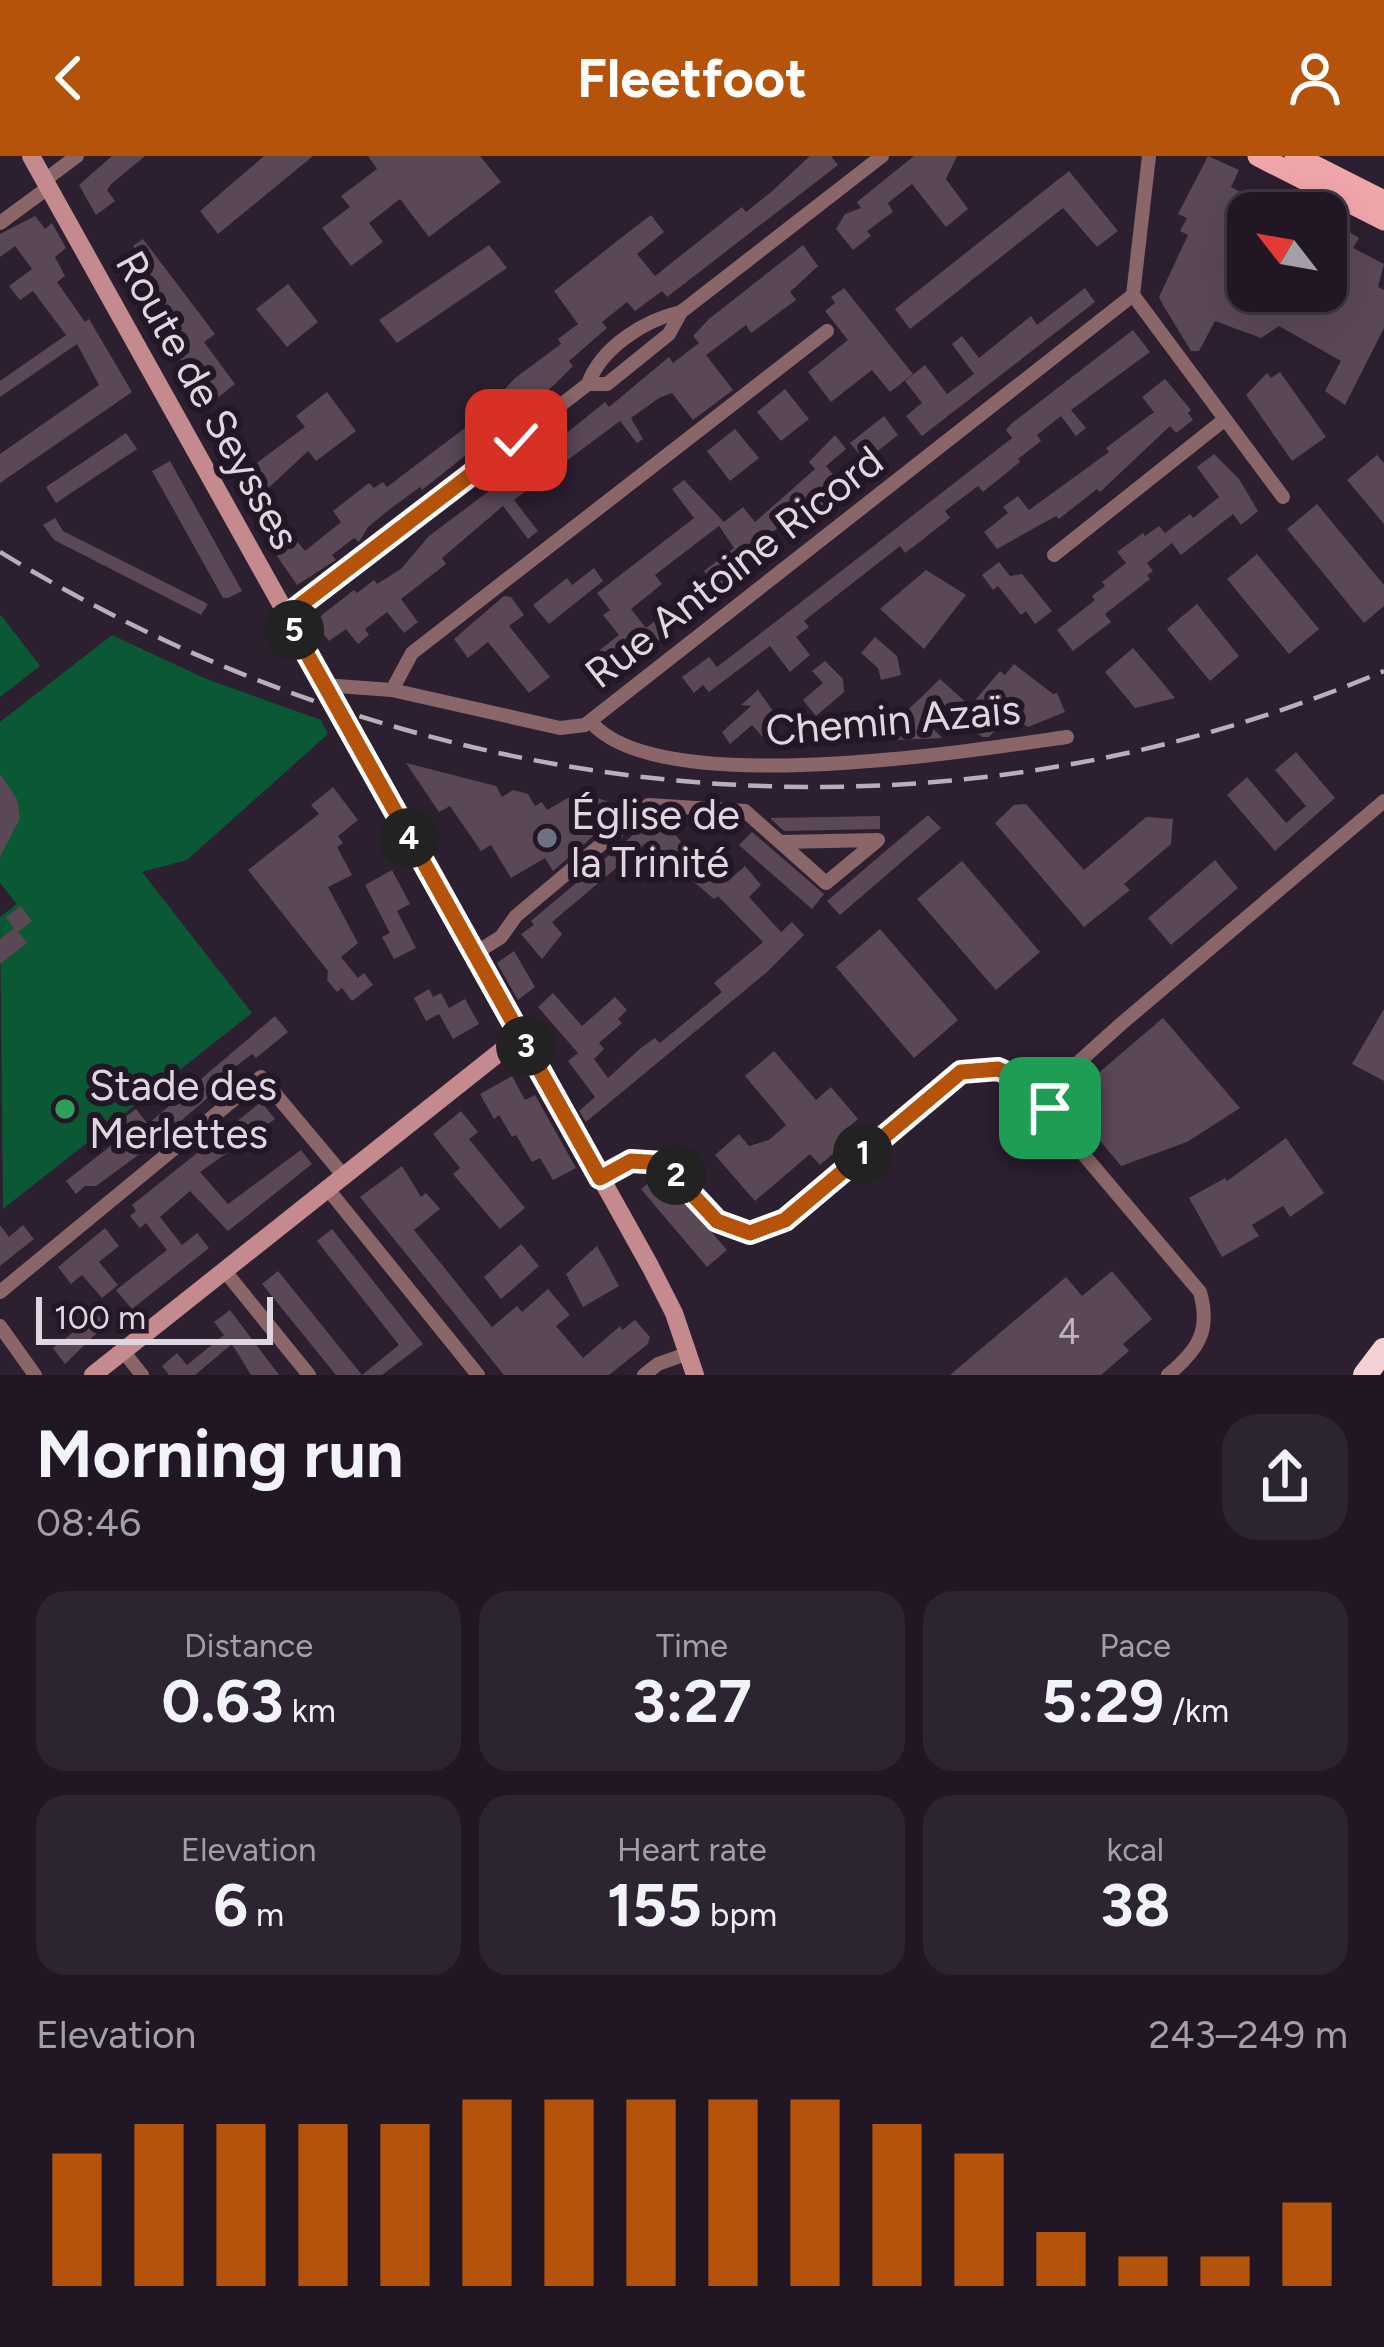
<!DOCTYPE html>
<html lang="en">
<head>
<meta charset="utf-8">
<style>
	body { margin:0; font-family:Figtree,sans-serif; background:#2d2431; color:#f1f3f6; height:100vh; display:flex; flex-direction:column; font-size:45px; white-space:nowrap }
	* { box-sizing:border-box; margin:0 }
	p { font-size:39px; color:#a29fa6 }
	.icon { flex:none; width:66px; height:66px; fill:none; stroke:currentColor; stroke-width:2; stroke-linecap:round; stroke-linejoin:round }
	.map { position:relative; height:1219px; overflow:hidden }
	.side { display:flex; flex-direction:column; background:#211724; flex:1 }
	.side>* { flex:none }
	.needle { width:78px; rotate:301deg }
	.controls { position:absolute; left:1227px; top:36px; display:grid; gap:24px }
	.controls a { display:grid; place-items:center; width:120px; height:120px; border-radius:24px; background:#211724; box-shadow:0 12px 48px #0002,0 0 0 3px #3e3641; font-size:60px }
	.scale { position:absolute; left:36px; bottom:30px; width:237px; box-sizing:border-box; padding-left:12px; border:6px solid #ded6e1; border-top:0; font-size:33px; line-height:42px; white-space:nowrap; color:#ded6e1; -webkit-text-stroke:9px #231626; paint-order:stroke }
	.pin { position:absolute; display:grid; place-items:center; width:102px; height:102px; color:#fff; margin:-51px; border-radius:24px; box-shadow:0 6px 18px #0006 }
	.km { position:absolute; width:60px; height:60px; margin:-30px; border-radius:50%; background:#222; color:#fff; font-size:33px; line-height:60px; text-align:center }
	.round { display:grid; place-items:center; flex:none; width:126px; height:126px; border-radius:36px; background:#2d2431 }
	.overview { display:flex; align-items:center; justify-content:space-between; height:204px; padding:0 36px }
	h1 { font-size:66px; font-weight:700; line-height:90px }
	.stats { display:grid; grid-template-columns:repeat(3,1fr); gap:18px; height:204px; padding:12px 36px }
	.stats div { display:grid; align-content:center; border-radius:30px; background:#2d2431; text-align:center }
	.stats b { font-size:60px; font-weight:700 }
	.stats small { font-size:33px; font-weight:400 }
	.stats p { font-size:33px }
	.chart { height:336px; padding:24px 36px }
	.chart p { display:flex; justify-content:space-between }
	.chart svg { width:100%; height:216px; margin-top:12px; stroke:#b45309; stroke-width:6 }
	header { display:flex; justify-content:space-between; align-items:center; height:156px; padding:0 36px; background:#b45309; color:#fff; font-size:54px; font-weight:700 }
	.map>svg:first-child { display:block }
</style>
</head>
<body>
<header><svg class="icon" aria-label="back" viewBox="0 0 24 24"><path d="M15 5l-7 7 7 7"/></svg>Fleetfoot<svg class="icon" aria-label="person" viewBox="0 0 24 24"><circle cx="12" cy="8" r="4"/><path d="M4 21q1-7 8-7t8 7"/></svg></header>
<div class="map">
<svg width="1384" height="1219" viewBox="0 0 1384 1219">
	<rect width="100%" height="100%" fill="#2c1f30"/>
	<!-- green -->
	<g fill="#0b5834">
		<path d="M 1,459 L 40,510 L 0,541 L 0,460 Z"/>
		<path d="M 112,479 L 204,522 L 321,564 L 328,578 L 187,704 L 142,716 L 252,857 L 3,1053 L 0,761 L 17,748 L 0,727 L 0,566 Z"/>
	</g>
	<!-- building -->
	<g fill="#5b4857" fill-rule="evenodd">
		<path d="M 112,0 L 145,0 L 111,28 L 107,34 L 115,45 L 96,59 L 79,29 Z"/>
		<path d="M 264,0 L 313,0 L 218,78 L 200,55 Z"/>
		<path d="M 368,0 L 480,0 L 501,26 L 429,81 L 400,43 L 369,67 L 383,86 L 351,110 L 322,72 L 350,51 L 341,40 L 377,13 Z"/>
		<path d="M 810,0 L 831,0 L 838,9 L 667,141 L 662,135 L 635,155 L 627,146 L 602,166 L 607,172 L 569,205 L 573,210 L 553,230 L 519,259 L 479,284 L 481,287 L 422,334 L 420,331 L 390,353 L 368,371 L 359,386 L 354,382 L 332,399 L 336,404 L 297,429 L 277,400 L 281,397 L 251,357 L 265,346 L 305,395 L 341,366 L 333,355 L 369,327 L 374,332 L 383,326 L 387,331 L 478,262 L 515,222 L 561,188 L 558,183 L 578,168 L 554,135 L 626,78 L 651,59 L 664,76 L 637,98 L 655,120 L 742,51 L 746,56 L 770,37 Z"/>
		<path d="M 914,0 L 957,0 L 946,23 L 968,53 L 946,71 L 912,28 L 888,47 L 893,56 L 867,75 L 871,80 L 853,94 L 836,73 L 845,58 L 861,52 L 857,46 Z"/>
		<path d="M 1208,0 L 1239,14 L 1231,31 L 1280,57 L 1248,57 L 1248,135 L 1326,135 L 1326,78 L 1340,85 L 1346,74 L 1359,82 L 1353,92 L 1384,108 L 1378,131 L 1384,134 L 1384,172 L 1345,249 L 1325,235 L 1341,205 L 1279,170 L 1261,182 L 1215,165 L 1199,195 L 1191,195 L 1163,149 L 1159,141 L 1188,79 L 1180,75 L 1187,62 L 1178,58 Z"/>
		<path d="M 1069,15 L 1118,75 L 1097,91 L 1063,52 L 910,173 L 895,153 Z"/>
		<path d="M 35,60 L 45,73 L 52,67 L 66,92 L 55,101 L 65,120 L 57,126 L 85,166 L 89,163 L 132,236 L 0,327 L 0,298 L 99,229 L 77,188 L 0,241 L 0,225 L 66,179 L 33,135 L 20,144 L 9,130 L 32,113 L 15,90 L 0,101 L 0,78 Z"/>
		<path d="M 143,83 L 215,178 L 204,186 L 235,228 L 212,246 L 180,203 L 190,196 L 127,110 L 140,100 L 133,90 Z"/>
		<path d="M 489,89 L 507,112 L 397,187 L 379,164 Z"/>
		<path d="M 803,89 L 818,110 L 790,136 L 796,144 L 751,177 L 746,169 L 706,199 L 733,234 L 693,264 L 672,237 L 659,242 L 631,262 L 643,283 L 637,287 L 620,265 L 514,344 L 538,375 L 528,383 L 503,350 L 442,402 L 446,408 L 401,443 L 418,466 L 404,477 L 387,456 L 365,473 L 369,479 L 358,488 L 346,473 L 329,485 L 314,465 L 354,434 L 357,437 L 374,424 L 377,428 L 401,413 L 429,380 L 553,287 L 550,284 L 566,272 L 568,276 L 605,246 L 609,251 L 669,201 L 673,207 L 699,187 L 693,180 L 709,163 Z"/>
		<path d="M 288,128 L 318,166 L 287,191 L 256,153 Z"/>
		<path d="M 844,132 L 913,218 L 890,236 L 872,214 L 831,246 L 808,216 L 848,184 L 825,155 L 835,147 L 831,141 Z"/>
		<path d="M 1085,132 L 1095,146 L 922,280 L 906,260 L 922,247 L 905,225 L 925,209 L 947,238 L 974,218 L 952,188 L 962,180 L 979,202 L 1031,160 L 1037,169 Z"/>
		<path d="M 1133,174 L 1150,196 L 1071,254 L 1086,272 L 1076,280 L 1061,260 L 1037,279 L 1041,285 L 1018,303 L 1020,306 L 983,336 L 978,330 L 945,355 L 950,362 L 917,388 L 905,397 L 900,390 L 804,465 L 809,471 L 796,481 L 810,499 L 790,516 L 770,490 L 709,536 L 703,529 L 694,537 L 682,521 L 709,501 L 717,511 L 871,392 L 1012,282 L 1006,274 L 1012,267 Z"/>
		<path d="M 1280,216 L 1326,281 L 1292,305 L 1246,239 L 1267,217 L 1271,222 Z"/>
		<path d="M 1165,223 L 1191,254 L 1188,257 L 1193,264 L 1176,277 L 1170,270 L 1100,336 L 1097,333 L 1059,363 L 1056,360 L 997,393 L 984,376 L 1008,357 L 1003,351 L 1018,340 L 1029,354 L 1109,296 L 1106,292 L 1154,256 L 1142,241 Z"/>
		<path d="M 785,233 L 809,263 L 781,285 L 757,256 Z"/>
		<path d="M 327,236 L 356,275 L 316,305 L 308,295 L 260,340 L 242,318 L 305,271 L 296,260 Z"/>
		<path d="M 884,260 L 898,279 L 865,305 L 850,287 Z"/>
		<path d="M 735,273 L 759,302 L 730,325 L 707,295 Z"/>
		<path d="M 126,277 L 137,293 L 56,347 L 46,331 Z"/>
		<path d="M 835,279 L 846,293 L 826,310 L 837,324 L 830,329 L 841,343 L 815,364 L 804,350 L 729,412 L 738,424 L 656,487 L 649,477 L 602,514 L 591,501 L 619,479 L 603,459 L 610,454 L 597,437 L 694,362 L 672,333 L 684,324 L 724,366 L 743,351 L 755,366 L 815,313 L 809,306 ZM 724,366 L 719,370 L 734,392 L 704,415 L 710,423 L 646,472 L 631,453 L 662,428 L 655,419 Z"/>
		<path d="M 1214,298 L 1239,323 L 1258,355 L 1241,369 L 1233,358 L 1181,399 L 1172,387 L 1147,407 L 1153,415 L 1147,419 L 1150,423 L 1105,458 L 1111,466 L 1073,495 L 1057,474 L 1095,444 L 1092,440 L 1105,430 L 1102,426 L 1126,407 L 1117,396 L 1143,377 L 1145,380 L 1159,370 L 1165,377 L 1190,358 L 1193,362 L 1219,341 L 1197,311 Z"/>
		<path d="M 1377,299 L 1384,307 L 1384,368 L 1347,324 Z"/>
		<path d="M 170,305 L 242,435 L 228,442 L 223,442 L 152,315 Z"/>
		<path d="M 1317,348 L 1384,429 L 1384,450 L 1364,467 L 1287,373 Z"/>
		<path d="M 55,362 L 63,375 L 208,448 L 201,459 L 54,384 L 43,369 Z"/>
		<path d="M 1257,398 L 1319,473 L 1289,498 L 1227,423 Z"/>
		<path d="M 999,406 L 1010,420 L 1022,418 L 1052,455 L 1035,468 L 1026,455 L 1021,459 L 998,430 L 993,434 L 982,419 Z"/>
		<path d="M 594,412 L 603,425 L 549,468 L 533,449 L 567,422 L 572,429 Z"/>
		<path d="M 926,414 L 966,439 L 924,493 L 880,453 Z"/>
		<path d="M 504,440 L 511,441 L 524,459 L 509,470 L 550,521 L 529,537 L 488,486 L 468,502 L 454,483 Z"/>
		<path d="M 1197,448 L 1239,500 L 1210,525 L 1167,473 Z"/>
		<path d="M 875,481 L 897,500 L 901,519 L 881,524 L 878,512 L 861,497 Z"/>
		<path d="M 1133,492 L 1157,520 L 1175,542 L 1135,552 L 1105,516 Z"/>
		<path d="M 825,505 L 843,523 L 844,536 L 816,560 L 803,544 L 823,527 L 812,515 Z"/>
		<path d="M 1014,508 L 1053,538 L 1057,537 L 1065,556 L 1028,571 L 1009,559 L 989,581 L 982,581 L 943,548 L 926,565 L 942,582 L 896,584 L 887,574 L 940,523 L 970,550 L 1000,515 L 1005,519 Z"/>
		<path d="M 758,534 L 778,562 L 769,569 L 779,579 L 768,587 L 752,569 L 730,588 L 722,576 L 751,550 L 741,549 Z"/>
		<path d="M 1296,596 L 1335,642 L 1275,695 L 1227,639 L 1247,621 L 1286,667 L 1306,650 L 1275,614 Z"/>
		<path d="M 406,607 L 496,630 L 502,641 L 513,634 L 528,638 L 535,650 L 542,646 L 547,654 L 578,636 L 623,650 L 594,668 L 599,675 L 553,715 L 545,702 L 511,722 L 491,689 L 481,695 L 450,650 L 439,656 Z"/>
		<path d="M 0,618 L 17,643 L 20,662 L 0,701 Z"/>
		<path d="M 333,631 L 358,664 L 338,680 L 343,687 L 337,691 L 352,719 L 328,731 L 358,787 L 341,801 L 358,822 L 364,817 L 373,829 L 352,845 L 342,832 L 337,836 L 327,824 L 328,815 L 248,714 L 319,658 L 311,649 Z"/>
		<path d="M 1026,648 L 1084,714 L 1146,661 L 1173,663 L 1171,688 L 1124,728 L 1130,734 L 1084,771 L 995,667 L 1014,649 Z"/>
		<path d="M 928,659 L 941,672 L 840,759 L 827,745 Z"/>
		<path d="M 880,660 L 880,673 L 784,675 L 770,662 Z"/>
		<path d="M 652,663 L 667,679 L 672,675 L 701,709 L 707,705 L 727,726 L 745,710 L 761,729 L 749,741 L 781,776 L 792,766 L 804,779 L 767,816 L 586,966 L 579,955 L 595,941 L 568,905 L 578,897 L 538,851 L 553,837 L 582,870 L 615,841 L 627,854 L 618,863 L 622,867 L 599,887 L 604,893 L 594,903 L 608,922 L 642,891 L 655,882 L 660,887 L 722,836 L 714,827 L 763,786 L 718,740 L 714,743 L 647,686 L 552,766 L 562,778 L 542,803 L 521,778 L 534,769 L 531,765 Z"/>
		<path d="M 752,676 L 824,738 L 812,753 L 739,689 Z"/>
		<path d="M 1215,704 L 1238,732 L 1171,789 L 1148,762 Z"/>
		<path d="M 962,705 L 1040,796 L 996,834 L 917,743 Z"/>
		<path d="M 392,714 L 410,748 L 397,755 L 416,792 L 394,803 L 382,781 L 390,777 L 365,729 Z"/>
		<path d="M 21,750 L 32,765 L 18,776 L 27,787 L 0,808 L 0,783 L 14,772 L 6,761 Z"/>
		<path d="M 880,773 L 958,864 L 914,902 L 836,811 Z"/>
		<path d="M 514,795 L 535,831 L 518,844 L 497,807 Z"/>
		<path d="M 429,833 L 433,841 L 441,837 L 449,852 L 465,843 L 479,868 L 453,883 L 439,858 L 426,865 L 414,842 Z"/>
		<path d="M 1384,853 L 1384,925 L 1352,908 Z"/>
		<path d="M 275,860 L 288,876 L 256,902 L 252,898 L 231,914 L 234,919 L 160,983 L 96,1030 L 85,1030 L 76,1038 L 66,1025 L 122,981 L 113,970 L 136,953 L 148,968 Z"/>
		<path d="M 1163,862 L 1240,952 L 1187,986 L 1121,1010 L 1082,963 L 1079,943 L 1089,925 Z"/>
		<path d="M 774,895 L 816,944 L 831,931 L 858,963 L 843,976 L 850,983 L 820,1009 L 810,998 L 755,1045 L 715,999 L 739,978 L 749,990 L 769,984 L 786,969 L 745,920 Z"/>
		<path d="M 512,920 L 525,944 L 535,939 L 576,1012 L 553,1024 L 540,1002 L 532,1006 L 516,979 L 512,981 L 499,959 L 494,963 L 480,938 Z"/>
		<path d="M 261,946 L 275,963 L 200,1016 L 228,1048 L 301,994 L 312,1008 L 228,1075 L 190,1035 L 160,1061 L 182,1089 L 197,1077 L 209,1092 L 132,1153 L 116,1134 L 167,1094 L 146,1067 L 140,1072 L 130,1060 L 136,1055 L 132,1049 Z"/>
		<path d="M 461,955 L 478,976 L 469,983 L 525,1052 L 500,1073 L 453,1018 L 460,1012 L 433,978 Z"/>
		<path d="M 1286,982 L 1324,1037 L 1290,1061 L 1283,1050 L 1252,1069 L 1259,1080 L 1222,1101 L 1189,1042 L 1225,1022 L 1227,1025 Z"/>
		<path d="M 402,1010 L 421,1041 L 426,1037 L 440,1053 L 414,1074 L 492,1171 L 517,1150 L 522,1156 L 548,1133 L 570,1159 L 556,1170 L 583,1202 L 620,1170 L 622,1174 L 635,1164 L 650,1181 L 648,1188 L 609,1219 L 504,1219 L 360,1041 Z"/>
		<path d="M 658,1020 L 673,1031 L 727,1094 L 707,1111 L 641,1033 Z"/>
		<path d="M 0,1069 L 9,1081 L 23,1069 L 34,1083 L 0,1110 Z"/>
		<path d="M 105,1072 L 119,1090 L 99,1106 L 118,1129 L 102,1142 L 82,1119 L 71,1128 L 58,1111 Z"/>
		<path d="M 332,1073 L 423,1188 L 382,1219 L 336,1219 L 262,1128 L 278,1115 L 362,1219 L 384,1201 L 399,1189 L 317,1085 Z"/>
		<path d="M 521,1088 L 539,1110 L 501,1143 L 484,1121 Z"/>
		<path d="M 597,1090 L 619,1130 L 583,1151 L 566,1118 Z"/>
		<path d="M 1112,1115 L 1152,1163 L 1123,1188 L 1129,1195 L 1101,1219 L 950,1219 L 1066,1121 L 1082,1140 Z"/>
		<path d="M 230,1154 L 279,1219 L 251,1219 L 232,1188 L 195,1219 L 169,1219 L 162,1210 L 177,1197 L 187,1209 L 224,1179 L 214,1166 Z"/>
		<path d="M 97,1158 L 105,1169 L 65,1208 L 53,1192 Z"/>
	</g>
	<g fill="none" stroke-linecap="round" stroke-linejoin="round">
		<!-- street -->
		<g stroke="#8a6668" stroke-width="14">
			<path d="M 45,24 L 77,0"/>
			<path d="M 0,67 L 49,31"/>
			<path d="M 1133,139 L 1283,341"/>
			<path d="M 1133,139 L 1149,0"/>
			<path d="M 588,228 L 607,228 L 669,178 L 681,156 L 882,0"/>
			<path d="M 1054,399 L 1224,264"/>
			<path d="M 286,461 L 588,228 C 601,192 644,164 681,156"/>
			<path d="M 323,529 L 392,534 L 560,572 L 585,569 L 1133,139"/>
			<path d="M 392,534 L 412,497 L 827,175"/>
			<path d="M 591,566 C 658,645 968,595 1067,581"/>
			<path d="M 474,798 L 501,781 L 516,760 L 648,649 L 745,655 L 826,727 L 878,684 L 780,686"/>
			<path d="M 1051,937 L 1061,922 L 1121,868 L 1384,645"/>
			<path d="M 1051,937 L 1056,966 L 1200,1136 C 1211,1175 1198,1194 1168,1219"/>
			<path d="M 600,1022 C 701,967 674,1070 750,1077 L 785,1063 L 961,916 L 998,913 L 1051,937"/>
			<path d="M 327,1032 L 478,1219"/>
			<path d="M 224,1114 L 309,1219"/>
			<path d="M 0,1136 L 261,921 L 343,1019"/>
			<path d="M 0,1170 L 35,1219"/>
			<path d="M 123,1195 L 142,1219"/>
			<path d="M 644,1219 L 658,1208 L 689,1197"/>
		</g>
		<!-- secondary -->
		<g stroke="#c48a8e" stroke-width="18">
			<path d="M 31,0 L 650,1110 L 674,1157 L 695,1219"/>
			<path d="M 93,1219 L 520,880"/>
		</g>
		<!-- primary -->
		<g stroke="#f1a6ab" stroke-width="21">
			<path d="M 1258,0 L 1384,64"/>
			<path d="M 1295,0 L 1384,45"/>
		</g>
		<!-- highway -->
		<path stroke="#f6d1d3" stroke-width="24" d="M 1365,1219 L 1384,1194"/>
		<!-- rail -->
		<path stroke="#b8afbb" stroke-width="4.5" stroke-dasharray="24 12" stroke-linecap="butt" d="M 0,396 C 421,653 926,709 1384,515"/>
	</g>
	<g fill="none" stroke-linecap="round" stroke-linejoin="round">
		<!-- route casing -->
		<g stroke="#fff" stroke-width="24">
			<path id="route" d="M 516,284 L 286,460 L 600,1022 L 631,1005 L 663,1007 L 717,1065 L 750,1077 L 785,1064 L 961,916 L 998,913 L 1051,937 L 1050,952"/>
		</g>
		<!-- route -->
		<use href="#route" stroke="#b45309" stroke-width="15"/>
	</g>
	<!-- markers -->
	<circle fill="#6b7280" stroke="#231626" stroke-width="4.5" cx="547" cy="682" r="12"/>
	<circle fill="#2e9e5b" stroke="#231626" stroke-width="4.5" cx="65" cy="953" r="12"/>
	<g text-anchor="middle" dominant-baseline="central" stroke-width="12" stroke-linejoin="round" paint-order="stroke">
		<!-- number labels -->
		<g font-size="36" fill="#bdb2be">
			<text x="1069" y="1175">4</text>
		</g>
		<!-- street labels -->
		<g font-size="42" fill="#ded6e1" stroke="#231626">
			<text transform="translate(208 244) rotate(61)">Route de Seysses</text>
			<text transform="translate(734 411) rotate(-38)">Rue Antoine Ricord</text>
			<text transform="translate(893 564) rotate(-5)">Chemin Azaïs</text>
		</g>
		<!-- poi labels -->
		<g font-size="42" fill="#ded6e1" stroke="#231626" text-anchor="start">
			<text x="571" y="658">Église de<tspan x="571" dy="48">la Trinité</tspan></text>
			<text x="89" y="929">Stade des<tspan x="89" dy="48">Merlettes</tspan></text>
		</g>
	</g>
</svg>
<div class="controls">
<a><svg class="needle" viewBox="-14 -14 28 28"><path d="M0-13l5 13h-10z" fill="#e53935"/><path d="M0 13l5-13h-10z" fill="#a29fa6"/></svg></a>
</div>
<div class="scale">100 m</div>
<div class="pin" style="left:1050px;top:952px;background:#1e9e55"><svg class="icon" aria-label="arrive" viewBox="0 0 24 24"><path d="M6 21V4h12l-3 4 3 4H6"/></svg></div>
<div class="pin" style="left:516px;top:284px;background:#d93025"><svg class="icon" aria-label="check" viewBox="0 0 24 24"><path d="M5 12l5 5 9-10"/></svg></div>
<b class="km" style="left:863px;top:997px">1</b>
<b class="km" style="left:676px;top:1019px">2</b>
<b class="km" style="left:526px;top:890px">3</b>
<b class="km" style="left:409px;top:682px">4</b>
<b class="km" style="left:294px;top:474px">5</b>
</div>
<section class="side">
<div class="overview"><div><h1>Morning run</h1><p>08:46</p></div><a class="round"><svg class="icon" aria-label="share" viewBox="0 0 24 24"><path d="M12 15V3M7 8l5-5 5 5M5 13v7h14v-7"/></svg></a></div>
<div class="stats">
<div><p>Distance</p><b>0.63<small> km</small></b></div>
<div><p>Time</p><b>3:27</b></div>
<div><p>Pace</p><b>5:29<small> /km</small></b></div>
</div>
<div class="stats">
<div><p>Elevation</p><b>6<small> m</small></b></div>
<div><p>Heart rate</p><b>155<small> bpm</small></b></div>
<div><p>kcal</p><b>38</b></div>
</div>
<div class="chart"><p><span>Elevation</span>243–249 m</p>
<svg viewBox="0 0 160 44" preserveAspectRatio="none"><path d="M5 44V17M15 44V11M25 44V11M35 44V11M45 44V11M55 44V6M65 44V6M75 44V6M85 44V6M95 44V6M105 44V11M115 44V17M125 44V33M135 44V38M145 44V38M155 44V27"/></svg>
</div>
</section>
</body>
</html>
